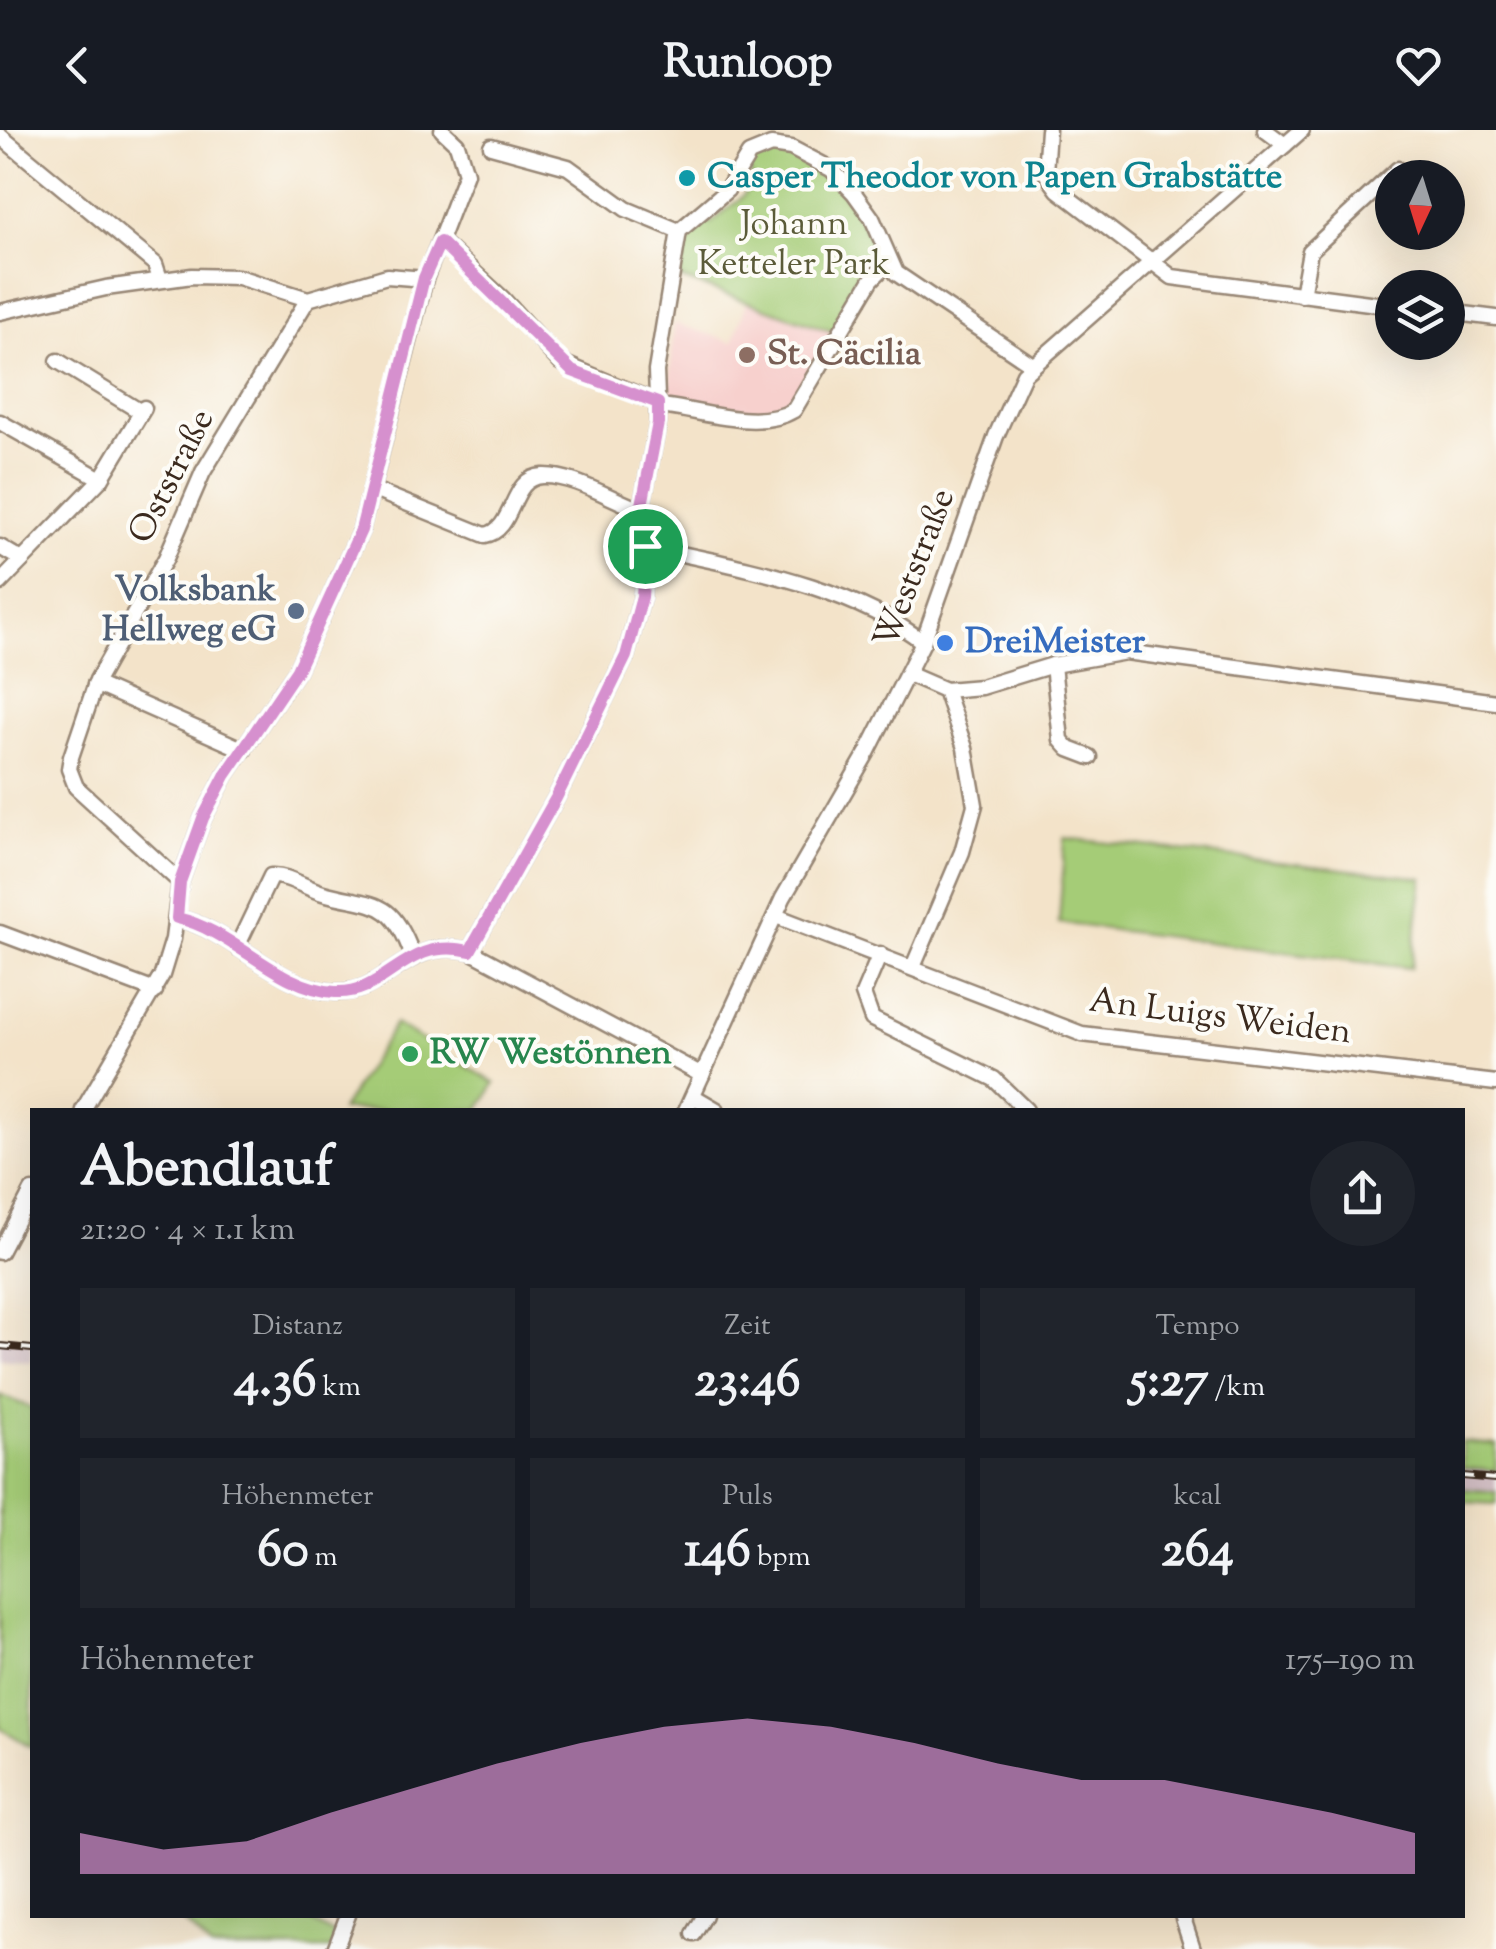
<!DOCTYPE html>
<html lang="de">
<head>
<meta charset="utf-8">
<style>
	body { margin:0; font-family:"Sorts Mill Goudy",serif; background:#20242c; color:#f1f3f6; height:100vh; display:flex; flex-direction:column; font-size:38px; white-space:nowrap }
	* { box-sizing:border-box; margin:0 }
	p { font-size:32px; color:#9ea1a6 }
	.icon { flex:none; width:55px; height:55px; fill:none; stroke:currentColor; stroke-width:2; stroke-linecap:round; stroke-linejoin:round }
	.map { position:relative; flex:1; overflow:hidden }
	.side { position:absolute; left:30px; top:978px; width:1435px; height:810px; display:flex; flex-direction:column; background:#171b24; border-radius:0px; box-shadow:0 10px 40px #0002 }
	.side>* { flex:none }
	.needle { width:65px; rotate:184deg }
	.tools { position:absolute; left:1375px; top:30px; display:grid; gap:20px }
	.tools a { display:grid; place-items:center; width:90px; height:90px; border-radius:50%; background:#171b24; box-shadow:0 10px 40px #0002; font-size:50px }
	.pin { position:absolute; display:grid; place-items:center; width:85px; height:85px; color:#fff; margin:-42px; border:5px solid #fff; border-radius:50%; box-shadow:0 2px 10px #0007 }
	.round { display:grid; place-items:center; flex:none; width:105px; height:105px; border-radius:52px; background:#20242c }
	.head { display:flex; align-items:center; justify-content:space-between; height:170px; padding:0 50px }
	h1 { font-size:55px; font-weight:700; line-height:75px }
	.metrics { display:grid; grid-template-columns:repeat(3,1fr); gap:15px; height:170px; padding:10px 50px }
	.metrics div { display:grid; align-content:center; border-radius:0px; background:#20242c; text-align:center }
	.metrics b { font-size:50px; font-weight:700 }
	.metrics small { font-size:28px; font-weight:400 }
	.metrics p { font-size:28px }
	.chart { height:280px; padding:20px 50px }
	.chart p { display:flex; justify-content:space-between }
	.chart svg { width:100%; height:180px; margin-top:10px; fill:#d690ce; opacity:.7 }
	header { display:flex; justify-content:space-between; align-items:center; height:130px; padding:0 50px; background:#171b24; font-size:45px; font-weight:700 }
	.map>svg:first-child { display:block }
</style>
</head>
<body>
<header><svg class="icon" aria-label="back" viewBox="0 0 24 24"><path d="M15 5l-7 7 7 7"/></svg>Runloop<svg class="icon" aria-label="heart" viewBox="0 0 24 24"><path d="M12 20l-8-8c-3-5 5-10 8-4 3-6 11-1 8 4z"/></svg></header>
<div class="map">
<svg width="1496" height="1819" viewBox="0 0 1496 1819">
	<rect width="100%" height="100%" fill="#fdfcf7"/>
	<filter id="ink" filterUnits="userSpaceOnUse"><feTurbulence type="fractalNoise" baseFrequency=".01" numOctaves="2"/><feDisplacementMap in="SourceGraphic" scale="20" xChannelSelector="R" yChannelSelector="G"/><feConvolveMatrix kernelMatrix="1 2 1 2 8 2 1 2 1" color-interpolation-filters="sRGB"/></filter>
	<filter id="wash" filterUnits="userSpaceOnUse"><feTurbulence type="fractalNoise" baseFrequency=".0048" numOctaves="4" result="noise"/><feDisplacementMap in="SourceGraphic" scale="40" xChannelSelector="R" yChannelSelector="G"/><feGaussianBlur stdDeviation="2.25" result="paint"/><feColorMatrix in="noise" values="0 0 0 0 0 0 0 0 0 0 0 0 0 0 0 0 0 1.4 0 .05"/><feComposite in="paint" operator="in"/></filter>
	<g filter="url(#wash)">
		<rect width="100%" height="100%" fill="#f3e3c9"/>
		<!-- built -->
		<path fill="#f7d0cd" d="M 747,172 L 837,203 L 791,278 L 763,286 L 668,274 L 674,193 L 733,212 Z"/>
		<!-- industrial -->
		<g fill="#d2bec3">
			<path d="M 0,1207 L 32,1210 L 32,1232 L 0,1229 Z"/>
			<path d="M 1462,1338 L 1496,1341 L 1496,1362 L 1463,1359 Z"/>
		</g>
		<!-- green -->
		<g fill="#a5cc77" stroke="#707b4a" stroke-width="2.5">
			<path d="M 762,22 C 772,23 785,22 794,25 C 837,37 865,91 878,129 L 837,203 L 679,148 L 683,102 L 702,87 L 711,93 L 743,66 L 754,48 L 745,38 Z"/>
			<path d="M 1065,708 L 1423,748 L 1411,838 L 1059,793 Z"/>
			<path d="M 395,894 L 495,953 L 479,980 L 341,980 Z"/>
			<path d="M 0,1265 L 32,1278 L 32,1617 L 0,1598 Z"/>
			<path d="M 1462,1312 L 1496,1315 L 1496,1341 L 1463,1338 Z"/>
			<path d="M 1462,1359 L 1496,1362 L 1496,1374 L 1463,1372 Z"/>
			<path d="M 176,1785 L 300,1785 L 337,1806 L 332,1819 L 211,1819 Z"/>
		</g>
	</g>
	<g filter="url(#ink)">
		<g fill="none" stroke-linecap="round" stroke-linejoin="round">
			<!-- minor casing -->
			<g stroke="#978674" stroke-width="19">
				<g id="minor">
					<path d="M 1048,0 L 1045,42 L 1058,60 L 1172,147 L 1392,176"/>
					<path d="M 1265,0 L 1285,15"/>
					<path d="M 0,6 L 155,134 L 160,149"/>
					<path d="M 491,16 L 568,37 L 626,79 L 679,101"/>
					<path d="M 440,111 L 503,169 L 560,232 L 658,273"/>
					<path d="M 1302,165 L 1310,121 L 1398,39"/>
					<path d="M 0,182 L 106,158 L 192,146 L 238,147 L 308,169 L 387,146 L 425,149"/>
					<path d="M 1448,182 L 1496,188"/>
					<path d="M 58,231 L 141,282"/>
					<path d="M 668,277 C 705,282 760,301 794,280 L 872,149 L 889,132"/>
					<path d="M 0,292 L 101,349"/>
					<path d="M 374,360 L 485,405 C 516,400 509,347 543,346 C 574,345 612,370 641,380"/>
					<path d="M 645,416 C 737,437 847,453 923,512"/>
					<path d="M 0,417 L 22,430"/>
					<path d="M 0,453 L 101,349 L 144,278"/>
					<path d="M 1053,535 L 1126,522 L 1496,572"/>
					<path d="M 908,544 L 945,560 L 965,618 L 975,675 L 962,722 L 913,837"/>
					<path d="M 95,554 L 244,620"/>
					<path d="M 945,560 L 981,557 L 1053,535 L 1061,610 L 1069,619 L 1090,627"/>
					<path d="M 180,752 L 76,657 L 69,639 L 71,627 L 97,550 L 166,428 L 203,342 L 308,169"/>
					<path d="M 776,786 L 1082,904 L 1496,953"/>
					<path d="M 177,788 C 233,800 277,859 335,862 C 389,865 402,806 470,821 L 702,945"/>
					<path d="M 0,803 L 155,861"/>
					<path d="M 237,817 L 271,746 C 289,745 305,758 323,763 C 373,777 391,766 412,824"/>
					<path d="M 470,821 L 556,668 L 626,526 L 642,467 L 645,416 L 641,380 L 658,293 L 656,241 L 679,101 L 727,60 L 749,24 L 771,15 L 791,18 L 831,39 L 854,63 L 872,88 L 896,143 L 1031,234"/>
					<path d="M 880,824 L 863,864 L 872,889 L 994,949 L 1026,980"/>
					<path d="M 693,966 L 717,980"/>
					<path d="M 83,980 L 162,845 L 173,809 L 180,752 L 203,688 L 225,646 L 297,540 L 361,400 L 425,149 L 466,43 L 457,14 L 442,0"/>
					<path d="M 686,980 L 783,768 L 867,623 L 923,512 L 996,306 L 1024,244 L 1302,0"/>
					<path d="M 0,1122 L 32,1061"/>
					<path d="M 1182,1785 L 1193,1819"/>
					<path d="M 694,1804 L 705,1785"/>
					<path d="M 335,1819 L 348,1785"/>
				</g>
			</g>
			<!-- minor -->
			<use href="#minor" stroke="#fff" stroke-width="14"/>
			<!-- rail casing -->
			<g stroke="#3b2a1e" stroke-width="8">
				<g id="rail">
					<path d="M 0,1216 L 32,1219"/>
					<path d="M 1462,1346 L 1496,1349"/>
				</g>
			</g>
			<!-- rail -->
			<use href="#rail" stroke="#fdfcf7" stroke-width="4" stroke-dasharray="11" stroke-linecap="butt"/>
		</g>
	</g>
	<g fill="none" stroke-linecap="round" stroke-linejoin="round" filter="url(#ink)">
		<!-- route casing -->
		<g stroke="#fff" stroke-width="20">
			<path id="route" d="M 440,112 L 572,241 L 658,273 L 658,293 L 641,380 L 645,416 L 642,467 L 626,526 L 556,668 L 470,821 C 402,806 389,865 335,862 C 277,859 233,800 177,788 L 180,752 L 203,688 L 225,646 L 297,540 L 361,400 L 424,148 Z"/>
		</g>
		<!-- route -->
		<use href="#route" stroke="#d690ce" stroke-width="12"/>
	</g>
	<!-- markers -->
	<circle fill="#0f9aa8" stroke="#fdfcf7" stroke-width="4" cx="687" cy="48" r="10"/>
	<circle fill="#8d6e63" stroke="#fdfcf7" stroke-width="4" cx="747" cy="225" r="10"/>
	<circle fill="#5c6f8a" stroke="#fdfcf7" stroke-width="4" cx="296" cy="481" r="10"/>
	<circle fill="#3f7fe0" stroke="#fdfcf7" stroke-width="4" cx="945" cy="513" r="10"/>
	<circle fill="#2e9e5b" stroke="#fdfcf7" stroke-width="4" cx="410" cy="924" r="10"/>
	<g text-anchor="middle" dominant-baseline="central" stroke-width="8" stroke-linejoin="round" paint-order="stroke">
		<!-- culture labels -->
		<g font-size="35" font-weight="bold" fill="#0d838f" stroke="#fdfcf7" text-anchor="start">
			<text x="707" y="48">Casper Theodor von Papen Grabstätte</text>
		</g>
		<!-- park labels -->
		<g font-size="35" fill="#5b5b39" stroke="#fdfcf7">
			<text x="794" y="95">Johann<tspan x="794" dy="40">Ketteler Park</tspan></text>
		</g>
		<!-- education labels -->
		<g font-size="35" font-weight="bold" fill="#785e54" stroke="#fdfcf7" text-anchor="start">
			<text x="767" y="225">St. Cäcilia</text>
		</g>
		<!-- street labels -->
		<g font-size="35" fill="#3b2a1e" stroke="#fdfcf7">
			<text transform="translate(173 347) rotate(-63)">Oststraße</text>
			<text transform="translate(916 439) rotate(-69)">Weststraße</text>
			<text transform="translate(1220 888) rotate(7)">An Luigs Weiden</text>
		</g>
		<!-- service labels -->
		<g font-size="35" font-weight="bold" fill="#4e5e75" stroke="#fdfcf7" text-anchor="end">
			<text x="276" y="461">Volksbank<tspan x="276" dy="40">Hellweg eG</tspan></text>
		</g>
		<!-- shop labels -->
		<g font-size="35" font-weight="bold" fill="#366cbe" stroke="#fdfcf7" text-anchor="start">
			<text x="965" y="513">DreiMeister</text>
		</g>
		<!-- leisure labels -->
		<g font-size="35" font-weight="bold" fill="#27864d" stroke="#fdfcf7" text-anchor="start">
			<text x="430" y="924">RW Westönnen</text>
		</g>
	</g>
</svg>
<div class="tools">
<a><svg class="needle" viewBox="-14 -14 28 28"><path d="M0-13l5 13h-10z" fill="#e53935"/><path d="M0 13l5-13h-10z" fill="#9ea1a6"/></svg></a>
<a><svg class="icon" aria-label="layers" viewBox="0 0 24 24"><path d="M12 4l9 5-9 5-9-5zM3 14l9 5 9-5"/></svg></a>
</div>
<div class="pin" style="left:645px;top:416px;background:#1e9e55"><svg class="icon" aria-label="arrive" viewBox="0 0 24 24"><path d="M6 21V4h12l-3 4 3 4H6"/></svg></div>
<section class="side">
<div class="head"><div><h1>Abendlauf</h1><p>21:20 · 4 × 1.1 km</p></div><a class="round"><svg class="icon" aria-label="share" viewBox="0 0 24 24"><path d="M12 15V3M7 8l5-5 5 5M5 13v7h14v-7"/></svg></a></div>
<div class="metrics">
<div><p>Distanz</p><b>4.36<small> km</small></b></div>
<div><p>Zeit</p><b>23:46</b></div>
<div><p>Tempo</p><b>5:27<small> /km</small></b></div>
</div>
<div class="metrics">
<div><p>Höhenmeter</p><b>60<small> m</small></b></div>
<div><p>Puls</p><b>146<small> bpm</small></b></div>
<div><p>kcal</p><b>264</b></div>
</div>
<div class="chart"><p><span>Höhenmeter</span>175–190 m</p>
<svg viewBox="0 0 160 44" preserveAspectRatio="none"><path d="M0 44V34L10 38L20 36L30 29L40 23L50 17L60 12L70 8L80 6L90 8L100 12L110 17L120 21L130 21L140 25L150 29L160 34V44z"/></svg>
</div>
</section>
</div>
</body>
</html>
